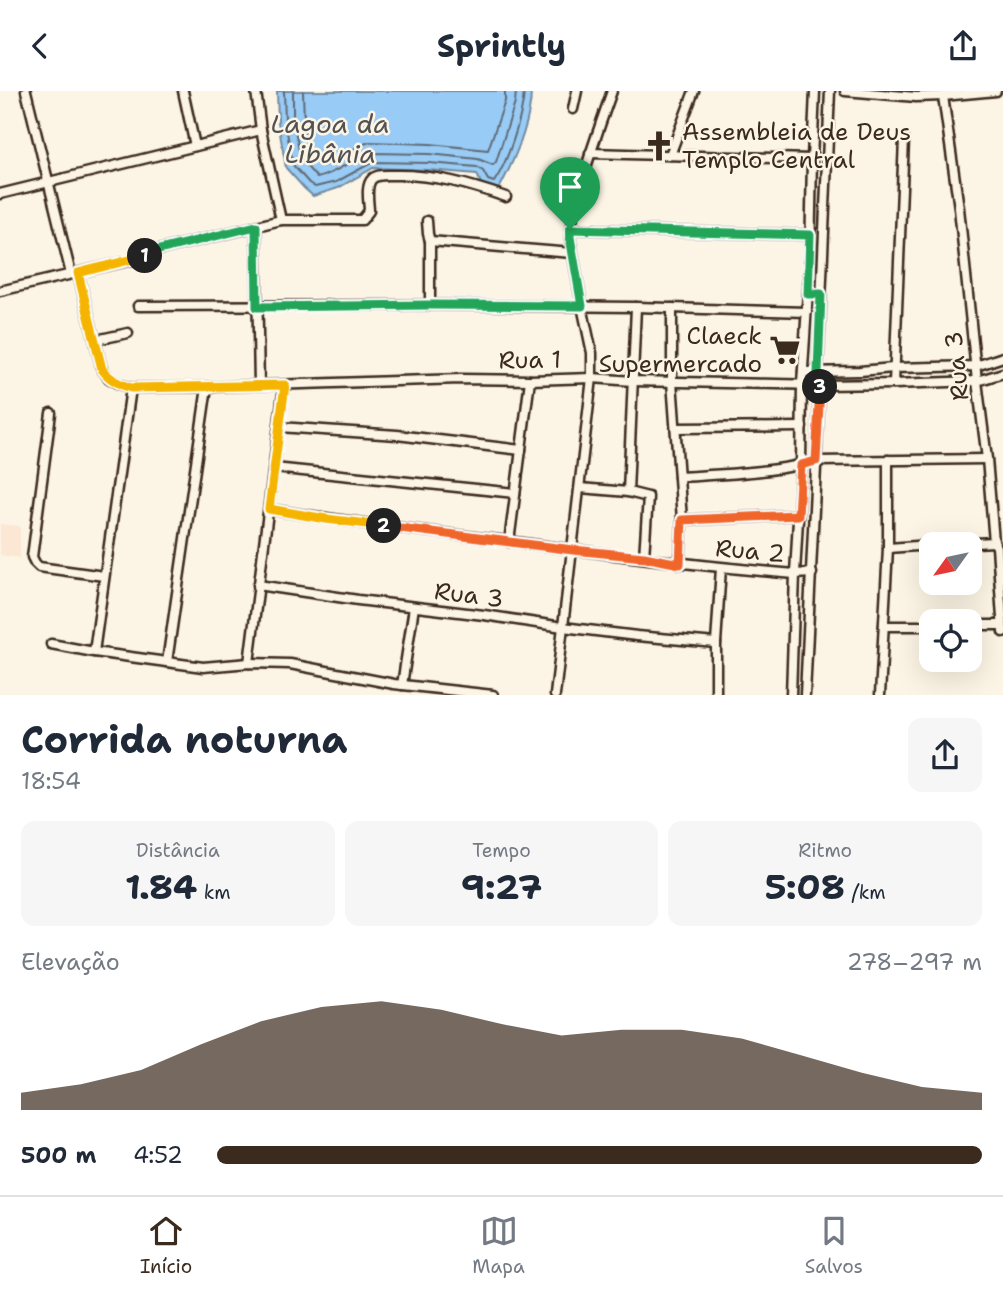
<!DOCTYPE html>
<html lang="pt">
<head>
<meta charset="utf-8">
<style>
	body { margin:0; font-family:"Shantell Sans",sans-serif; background:#f6f6f7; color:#1f2937; height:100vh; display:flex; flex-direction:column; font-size:26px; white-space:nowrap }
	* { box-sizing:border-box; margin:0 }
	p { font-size:23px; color:#747a83 }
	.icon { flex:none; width:38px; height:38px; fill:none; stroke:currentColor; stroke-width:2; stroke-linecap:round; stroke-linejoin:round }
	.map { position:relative; height:604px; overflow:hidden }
	.drawer { display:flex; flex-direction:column; background:#fff; flex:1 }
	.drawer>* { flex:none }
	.needle { width:46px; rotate:237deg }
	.tools { position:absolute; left:919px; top:441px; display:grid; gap:14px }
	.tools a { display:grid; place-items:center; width:63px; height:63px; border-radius:14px; background:#fff; box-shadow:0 7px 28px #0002; font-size:35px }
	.pin { position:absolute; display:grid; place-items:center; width:60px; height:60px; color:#fff; margin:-72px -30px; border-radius:50% 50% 50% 0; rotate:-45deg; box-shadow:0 0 7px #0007 }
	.pin .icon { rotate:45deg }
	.km { position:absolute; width:35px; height:35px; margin:-18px; border-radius:50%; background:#222; color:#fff; font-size:19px; line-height:35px; text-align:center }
	.round { display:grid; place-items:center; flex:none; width:74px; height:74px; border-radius:14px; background:#f6f6f7 }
	.headline { display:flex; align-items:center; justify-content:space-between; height:119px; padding:0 21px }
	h1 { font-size:38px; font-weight:700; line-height:52px }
	.figures { display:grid; grid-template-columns:repeat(3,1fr); gap:10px; height:119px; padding:7px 21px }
	.figures div { display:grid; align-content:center; border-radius:14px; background:#f6f6f7; text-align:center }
	.figures b { font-size:35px; font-weight:700 }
	.figures small { font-size:19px; font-weight:400 }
	.figures p { font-size:19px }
	.chart { height:196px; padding:14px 21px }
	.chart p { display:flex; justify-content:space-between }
	.chart svg { width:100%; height:126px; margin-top:7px; fill:#3b2a1e; opacity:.7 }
	ul { padding:0 21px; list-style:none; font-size:23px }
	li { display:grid; grid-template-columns:112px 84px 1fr; align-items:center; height:52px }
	li i { height:18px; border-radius:9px; background:#3b2a1e }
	header { display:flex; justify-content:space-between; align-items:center; height:91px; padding:0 21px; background:#fff; font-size:32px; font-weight:700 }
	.menu { display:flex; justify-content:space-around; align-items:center; height:98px; border-top:2px solid #e0e1e3; background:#fff; font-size:19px; color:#747a83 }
	.menu a { display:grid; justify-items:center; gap:4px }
	.menu .current { color:#3b2a1e }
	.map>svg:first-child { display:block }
</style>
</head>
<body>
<header><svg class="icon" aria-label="back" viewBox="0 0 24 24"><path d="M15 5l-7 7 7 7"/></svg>Sprintly<svg class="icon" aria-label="share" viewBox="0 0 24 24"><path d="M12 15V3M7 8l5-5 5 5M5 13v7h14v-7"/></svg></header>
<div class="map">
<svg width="1003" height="604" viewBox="0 0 1003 604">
	<rect width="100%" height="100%" fill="#fcf5e5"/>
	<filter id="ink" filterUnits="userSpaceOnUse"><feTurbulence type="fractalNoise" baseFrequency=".0143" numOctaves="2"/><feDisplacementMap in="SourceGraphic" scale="14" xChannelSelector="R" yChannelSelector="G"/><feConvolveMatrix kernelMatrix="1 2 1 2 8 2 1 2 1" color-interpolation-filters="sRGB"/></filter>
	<g filter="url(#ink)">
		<!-- built -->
		<path fill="#fbe7d4" d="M 0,433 L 20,435 L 20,467 L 0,464 Z"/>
		<!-- water -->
		<path fill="#98cbf5" stroke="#738b9f" stroke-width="2" d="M 277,0 L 531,0 C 531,32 513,72 498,100 L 482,95 L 477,83 L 428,79 L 373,77 L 338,97 L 313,105 L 304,97 L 286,77 L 278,31 Z"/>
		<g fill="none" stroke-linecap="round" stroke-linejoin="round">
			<!-- shore -->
			<g stroke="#606a74" stroke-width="2">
				<path d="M 284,0 L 285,30 L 293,74 L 309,92 L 315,96 L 336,91 L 373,71 L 429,72 L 477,76 L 483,80 L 488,89 L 494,91 C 508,71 523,24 524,0"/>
				<path d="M 293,0 L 293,29 L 301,69 L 317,87 C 338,82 352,67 372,62 L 429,63 L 478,68 L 493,74 L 496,71 L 515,12 L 516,0"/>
				<path d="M 303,0 C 304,22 302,61 321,75 L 328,73 L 361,54 L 370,51 L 430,53 L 488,59 L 505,10 L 505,0"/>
			</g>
			<!-- minor casing -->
			<g stroke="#3b2a1e" stroke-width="13">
				<g id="minor">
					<path d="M 26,0 L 71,183"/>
					<path d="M 183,0 L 195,55"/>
					<path d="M 256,0 L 261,39 L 281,129"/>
					<path d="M 845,0 L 916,6 L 943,5 L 996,0"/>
					<path d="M 943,5 L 959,117 L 977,290 L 987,368 L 994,451 L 997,456 L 1003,541"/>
					<path d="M 573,18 L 577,0"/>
					<path d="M 590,62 L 812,68"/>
					<path d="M 670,64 L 694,0"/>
					<path d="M 0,103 L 261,39"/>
					<path d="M 427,130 L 428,143 L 430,150 L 430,214"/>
					<path d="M 256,135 L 259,294"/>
					<path d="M 570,138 L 810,144"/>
					<path d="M 430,150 L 572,162"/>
					<path d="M 78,182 L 102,278 L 109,287 L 117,292 L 131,297 L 207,296 L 461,288 L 530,289 L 592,287 L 633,290 L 820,294 L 894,293 L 977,290 L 1003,282"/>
					<path d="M 0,200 L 145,166 L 155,160 L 281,129 L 362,129 L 369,120 C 369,112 365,95 372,88 C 377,83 386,84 393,84 C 434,83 468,93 506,106"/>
					<path d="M 138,215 L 430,214 L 636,216 L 807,221"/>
					<path d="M 672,217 L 672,290 L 682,429 L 680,473"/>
					<path d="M 96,249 L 128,242"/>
					<path d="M 803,281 L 860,280 L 893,277 L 976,275 L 1003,266"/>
					<path d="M 894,293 L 904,48"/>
					<path d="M 51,322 L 32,466 L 35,472 L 39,476 L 104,485"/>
					<path d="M 279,336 L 397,344 L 521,359"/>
					<path d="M 676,337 L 802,336"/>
					<path d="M 274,377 L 515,402"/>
					<path d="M 679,386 C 725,383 772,382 816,370 L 987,368"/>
					<path d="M 580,397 L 628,401 L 648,406 L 644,466"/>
					<path d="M 628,401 L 636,216"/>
					<path d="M 269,418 C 348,432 428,440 508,450 C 603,463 699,475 795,483 L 812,482"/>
					<path d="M 682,429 L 798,424"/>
					<path d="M 509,451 L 530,289"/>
					<path d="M 957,453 L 994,451"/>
					<path d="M 888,457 L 931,454"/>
					<path d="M 258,494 L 358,509 L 484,524 L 563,536 L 637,545 L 716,552"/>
					<path d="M 970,534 L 1002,534"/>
					<path d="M 884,535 L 931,535"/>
					<path d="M 51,553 L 94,561 L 203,576 L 249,572 L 290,573 L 394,593 L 493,604"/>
					<path d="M 94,561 L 131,297"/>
					<path d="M 167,571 L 207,296"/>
					<path d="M 249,572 L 284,294"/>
					<path d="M 402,594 L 414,516"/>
					<path d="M 555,604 L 592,287 L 592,262 L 582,215 L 570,146 C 571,128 576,111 581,93 C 590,62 601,31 612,0"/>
					<path d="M 716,604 L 716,552 L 721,477"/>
					<path d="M 791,604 L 795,483 L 801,374 L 802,293 L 810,168 L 812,68 L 815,0"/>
					<path d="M 805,604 L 820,294 L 818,281 L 830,0"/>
					<path d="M 880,604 L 888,457 L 888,369"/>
				</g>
			</g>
			<!-- minor -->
			<use href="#minor" stroke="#fcf5e5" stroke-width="8"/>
		</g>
	</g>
	<g fill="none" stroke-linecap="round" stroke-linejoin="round" filter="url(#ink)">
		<!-- split-1 casing -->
		<g stroke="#fff" stroke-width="14">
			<path id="split-1" d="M 145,165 L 155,160 L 256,135 L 257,216 L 430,214 L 582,215 L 570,146 L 570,138"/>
		</g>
		<!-- split-2 casing -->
		<g stroke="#fff" stroke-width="14">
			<path id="split-2" d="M 145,165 L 78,182 L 102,278 C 110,289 119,293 131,297 L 285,294 L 269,418 L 326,428 L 384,435"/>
		</g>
		<!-- split-3 casing -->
		<g stroke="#fff" stroke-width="14">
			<path id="split-3" d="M 384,435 L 573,459 L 644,466 L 680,473 L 682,429 L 798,424 L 801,374 L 816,370 L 820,296"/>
		</g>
		<!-- split-4 casing -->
		<g stroke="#fff" stroke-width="14">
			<path id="split-4" d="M 570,138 L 810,144 L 808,203 L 821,203 L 818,281 L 820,296"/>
		</g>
		<!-- split-1 -->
		<use href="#split-1" stroke="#22a559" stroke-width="9"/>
		<!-- split-2 -->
		<use href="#split-2" stroke="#f5b400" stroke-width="9"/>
		<!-- split-3 -->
		<use href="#split-3" stroke="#f0652b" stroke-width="9"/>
		<!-- split-4 -->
		<use href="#split-4" stroke="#22a559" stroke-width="9"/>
	</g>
	<!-- icons -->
	<defs>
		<g id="church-bare" transform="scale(2.415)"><path d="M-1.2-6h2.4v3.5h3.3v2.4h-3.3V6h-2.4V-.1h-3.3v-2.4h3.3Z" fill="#3b2a1e" stroke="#fcf5e5" stroke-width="2.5" paint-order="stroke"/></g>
		<g id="supermarket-bare" transform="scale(2.415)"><path d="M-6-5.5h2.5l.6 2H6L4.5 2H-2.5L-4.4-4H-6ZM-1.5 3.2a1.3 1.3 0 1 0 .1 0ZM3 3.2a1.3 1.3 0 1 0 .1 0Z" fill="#3b2a1e" stroke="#fcf5e5" stroke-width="2.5" paint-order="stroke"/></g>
	</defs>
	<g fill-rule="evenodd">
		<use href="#church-bare" x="659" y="55"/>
		<use href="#supermarket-bare" x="785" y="259"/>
	</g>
	<g text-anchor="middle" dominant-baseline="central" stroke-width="5" stroke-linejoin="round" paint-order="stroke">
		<!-- poi labels -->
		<g font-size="24" fill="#3b2a1e" stroke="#fcf5e5" text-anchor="start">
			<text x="682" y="41">Assembleia de Deus<tspan x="682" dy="28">Templo Central</tspan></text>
			<text x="762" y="245" text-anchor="end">Claeck<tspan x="762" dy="28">Supermercado</tspan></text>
		</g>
		<!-- street labels -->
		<g font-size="24" fill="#3b2a1e" stroke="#fcf5e5">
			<text transform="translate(530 269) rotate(-1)">Rua 1</text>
			<text transform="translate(957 275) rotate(-96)">Rua 3</text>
			<text transform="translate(750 460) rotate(5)">Rua 2</text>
			<text transform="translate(469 504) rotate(7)">Rua 3</text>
		</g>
		<!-- water labels -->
		<g font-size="26" font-style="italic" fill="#525254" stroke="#fcf5e5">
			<text x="330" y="32">Lagoa da<tspan x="330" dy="30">Libânia</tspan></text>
		</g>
	</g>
</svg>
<div class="tools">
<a><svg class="needle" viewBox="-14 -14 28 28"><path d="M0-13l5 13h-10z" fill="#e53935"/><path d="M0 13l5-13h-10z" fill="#747a83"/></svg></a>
<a><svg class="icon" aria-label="locate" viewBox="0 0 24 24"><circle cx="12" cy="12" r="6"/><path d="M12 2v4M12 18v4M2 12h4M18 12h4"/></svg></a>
</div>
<div class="pin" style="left:570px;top:138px;background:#1e9e55"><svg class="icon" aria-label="arrive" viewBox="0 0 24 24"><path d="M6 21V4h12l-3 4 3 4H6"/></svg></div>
<b class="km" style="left:145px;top:165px">1</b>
<b class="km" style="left:384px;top:435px">2</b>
<b class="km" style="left:820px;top:296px">3</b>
</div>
<section class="drawer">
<div class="headline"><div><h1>Corrida noturna</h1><p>18:54</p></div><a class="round"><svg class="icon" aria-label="share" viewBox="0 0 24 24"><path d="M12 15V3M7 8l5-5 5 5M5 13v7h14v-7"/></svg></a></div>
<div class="figures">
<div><p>Distância</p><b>1.84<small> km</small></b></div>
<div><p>Tempo</p><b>9:27</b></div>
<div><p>Ritmo</p><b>5:08<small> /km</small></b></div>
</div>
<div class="chart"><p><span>Elevação</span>278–297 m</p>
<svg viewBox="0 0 160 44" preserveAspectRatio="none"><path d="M0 44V38L10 35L20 30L30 21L40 13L50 8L60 6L70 9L80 14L90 18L100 16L110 16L120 19L130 25L140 31L150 36L160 38V44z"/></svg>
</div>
<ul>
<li><b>500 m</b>4:52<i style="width:100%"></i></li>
</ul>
</section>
<nav class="menu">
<a class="current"><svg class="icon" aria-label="home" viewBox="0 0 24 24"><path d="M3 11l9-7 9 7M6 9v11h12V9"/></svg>Início</a>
<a><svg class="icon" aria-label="map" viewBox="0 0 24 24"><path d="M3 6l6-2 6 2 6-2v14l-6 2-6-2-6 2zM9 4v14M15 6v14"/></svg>Mapa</a>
<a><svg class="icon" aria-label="saved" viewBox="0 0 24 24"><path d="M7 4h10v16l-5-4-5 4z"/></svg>Salvos</a>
</nav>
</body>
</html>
